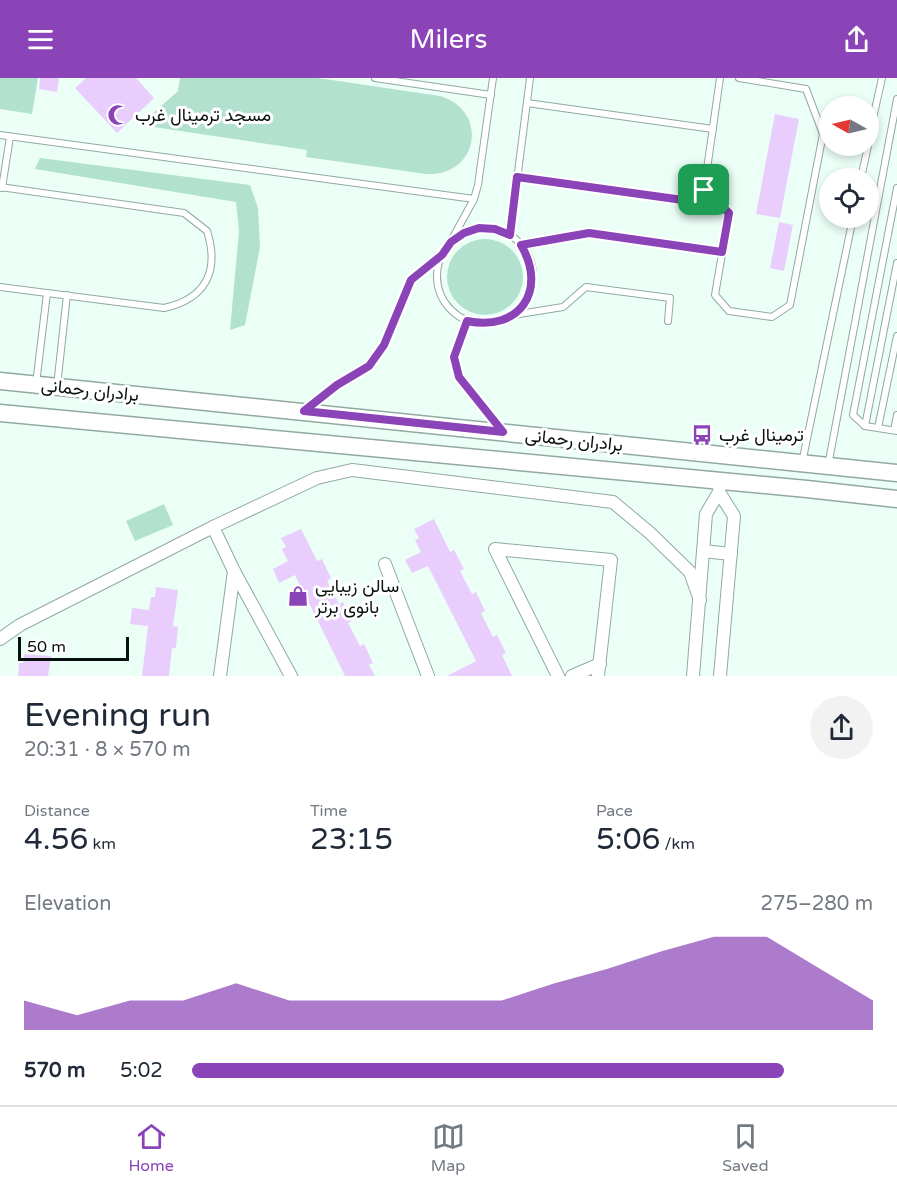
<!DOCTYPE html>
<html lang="en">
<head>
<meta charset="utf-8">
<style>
	body { margin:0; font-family:"Varela Round",Vazirmatn,sans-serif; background:#f2f2f3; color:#1f2937; height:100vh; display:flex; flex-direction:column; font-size:22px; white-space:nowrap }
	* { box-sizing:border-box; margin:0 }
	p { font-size:20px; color:#747a83 }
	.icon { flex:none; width:33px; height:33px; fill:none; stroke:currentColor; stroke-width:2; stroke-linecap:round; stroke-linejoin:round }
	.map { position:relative; height:598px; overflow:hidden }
	.details { display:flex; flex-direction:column; background:#fff; flex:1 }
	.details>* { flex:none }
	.needle { width:39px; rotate:278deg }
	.buttons { position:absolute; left:819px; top:18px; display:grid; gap:12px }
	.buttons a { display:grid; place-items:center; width:60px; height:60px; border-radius:50%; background:#fff; box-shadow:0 3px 9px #0003; font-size:30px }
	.scale { position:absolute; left:18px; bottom:15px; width:111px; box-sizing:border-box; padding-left:6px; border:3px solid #08110d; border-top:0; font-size:16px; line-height:21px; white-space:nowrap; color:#08110d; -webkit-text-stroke:4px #fff; paint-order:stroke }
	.pin { position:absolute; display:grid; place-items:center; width:51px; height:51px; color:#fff; margin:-26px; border-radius:12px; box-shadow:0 3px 9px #0006 }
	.round { display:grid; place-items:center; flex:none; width:63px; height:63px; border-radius:32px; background:#f2f2f3 }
	.head { display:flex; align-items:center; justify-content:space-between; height:102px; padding:0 24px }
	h1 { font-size:33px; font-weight:600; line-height:45px }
	.stats { display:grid; grid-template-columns:repeat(3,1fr); gap:9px; height:102px; padding:6px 24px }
	.stats div { display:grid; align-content:center }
	.stats b { font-size:30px; font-weight:600 }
	.stats small { font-size:16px; font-weight:400 }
	.stats p { font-size:16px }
	.chart { height:168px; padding:12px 24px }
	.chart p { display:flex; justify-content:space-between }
	.chart svg { width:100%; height:108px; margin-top:6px; fill:#8b44b7; opacity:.7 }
	ul { padding:0 24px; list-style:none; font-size:20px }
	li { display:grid; grid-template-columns:96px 72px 1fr; align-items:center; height:45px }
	li i { height:15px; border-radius:8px; background:#8b44b7 }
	header { display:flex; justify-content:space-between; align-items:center; height:78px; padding:0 24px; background:#8b44b7; color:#fff; font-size:27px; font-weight:600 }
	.tabs { display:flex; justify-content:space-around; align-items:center; height:84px; border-top:2px solid #e0e1e3; background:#fff; font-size:16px; color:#747a83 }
	.tabs a { display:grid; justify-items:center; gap:3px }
	.tabs .current { color:#8b44b7 }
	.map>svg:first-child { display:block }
</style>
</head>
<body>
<header><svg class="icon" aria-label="menu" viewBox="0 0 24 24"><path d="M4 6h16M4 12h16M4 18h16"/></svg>Milers<svg class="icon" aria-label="share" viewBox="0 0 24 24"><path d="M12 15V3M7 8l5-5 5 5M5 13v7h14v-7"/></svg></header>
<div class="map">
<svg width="897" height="598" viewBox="0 0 897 598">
	<rect width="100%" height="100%" fill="#ebfff7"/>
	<!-- green -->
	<g fill="#b2e2cf">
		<path d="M 0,0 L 38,0 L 32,36 L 0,31 Z"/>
		<path d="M 180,0 L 318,0 L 440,18 C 490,33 478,99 426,96 L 306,79 L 307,72 L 140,47 L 178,13 Z"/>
		<path d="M 40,80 L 250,107 L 258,130 L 260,169 L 245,247 L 230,252 L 239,153 L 236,124 L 35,91 Z"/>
		<circle cx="485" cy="199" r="38"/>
		<path d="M 164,426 L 173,447 L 135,463 L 126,443 Z"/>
	</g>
	<!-- building -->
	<g fill="#e9cefd">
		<path d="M 40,0 L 59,0 L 57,14 L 39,11 Z"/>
		<path d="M 86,0 L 136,0 L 154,20 L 117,55 L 75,10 Z"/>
		<path d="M 775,36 L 799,41 L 780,140 L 756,136 Z"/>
		<path d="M 779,144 L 793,147 L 784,193 L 770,190 Z"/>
		<path d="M 434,441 L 450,474 L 454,472 L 464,491 L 460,493 L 472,516 L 476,514 L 485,533 L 481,535 L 493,559 L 497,557 L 506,575 L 502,577 L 512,598 L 447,598 L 476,583 L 428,488 L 412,495 L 405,482 L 421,474 L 415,462 L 419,460 L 414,451 Z"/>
		<path d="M 301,451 L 317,483 L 322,481 L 331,500 L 327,503 L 339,526 L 343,524 L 352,543 L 348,545 L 360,568 L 364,566 L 373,585 L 369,587 L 375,598 L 345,598 L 295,497 L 279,505 L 273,491 L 288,483 L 282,471 L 286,469 L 281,460 Z"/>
		<path d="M 156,509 L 178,512 L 173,548 L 178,549 L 176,570 L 172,570 L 169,598 L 142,598 L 148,548 L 130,546 L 132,530 L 149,532 L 151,519 L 155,519 Z"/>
		<path d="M 24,576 L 51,578 L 48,598 L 18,598 L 19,585 L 23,585 Z"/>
	</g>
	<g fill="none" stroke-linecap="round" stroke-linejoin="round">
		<!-- service casing -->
		<g stroke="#92a9a0" stroke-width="8">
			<g id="service">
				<path d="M 375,0 L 491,17"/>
				<path d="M 527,25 L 713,51"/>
				<path d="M 0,57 L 474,121"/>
				<path d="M 868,63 L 882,0"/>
				<path d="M 517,99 L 683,122 L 704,112"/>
				<path d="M 861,100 L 868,68"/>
				<path d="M 0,109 L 184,135 L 207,153 C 220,194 205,221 164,230 L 0,209"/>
				<path d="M 2,110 L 10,59"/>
				<path d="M 897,110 L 853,337 L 865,348 L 897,353"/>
				<path d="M 704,112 L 729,135 L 715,217 L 729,233 L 772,239 L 790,227 L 823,56 L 806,11 L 739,0"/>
				<path d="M 704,112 L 720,0"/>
				<circle cx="485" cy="198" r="48"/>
				<path d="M 510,157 L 530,0"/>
				<path d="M 451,163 L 474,121 L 478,107 L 493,0"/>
				<path d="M 521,167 L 589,155 L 722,174"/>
				<path d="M 513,237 L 563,229 L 586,209 L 670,220 L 668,243"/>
				<path d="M 467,243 L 454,279 L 459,299 L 500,352"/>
				<path d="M 36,306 L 47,215"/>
				<path d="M 57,308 L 67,217"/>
				<path d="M 306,331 L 337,307 L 369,288 L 384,267 L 411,202 L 441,177"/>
				<path d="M 865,348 L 897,185"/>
				<path d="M 878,350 L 897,258"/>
				<path d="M 894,352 L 897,337"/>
				<path d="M 802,385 L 853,140"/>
				<path d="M 828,388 L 897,21"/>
			</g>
		</g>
		<!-- minor casing -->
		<g stroke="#92a9a0" stroke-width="14">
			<g id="minor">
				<path d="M 719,414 L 734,438 L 720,598"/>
				<path d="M 213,449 L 234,493"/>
				<path d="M 703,473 L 731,476"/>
				<path d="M 385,486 L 428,598"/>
				<path d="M 0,561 L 20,547 L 213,449 L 317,400 L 352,392 L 613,424 L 650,455 L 690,494 L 700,522"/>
				<path d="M 220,598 L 234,493 L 291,598"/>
				<path d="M 558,598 L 495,471 L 611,482 L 598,598"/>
				<path d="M 572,598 L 600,586"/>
				<path d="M 693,598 L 706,436 L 719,414 L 720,403"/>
			</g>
		</g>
		<!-- secondary casing -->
		<g stroke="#92a9a0" stroke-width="19">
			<g id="secondary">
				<path d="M 0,303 L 897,395"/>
				<path d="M 0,335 L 807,411 L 897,421"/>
			</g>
		</g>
		<!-- service -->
		<use href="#service" stroke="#fff" stroke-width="6"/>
		<!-- minor -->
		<use href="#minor" stroke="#fff" stroke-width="12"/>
		<!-- secondary -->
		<use href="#secondary" stroke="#fff" stroke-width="16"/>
	</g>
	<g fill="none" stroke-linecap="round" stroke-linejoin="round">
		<!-- route casing -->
		<g stroke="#fff" stroke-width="12">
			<path id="route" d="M 517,99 L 683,122 L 704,112 L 729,135 L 722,174 L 589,155 L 521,167 C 548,213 519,254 467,243 L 454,279 L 459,299 L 503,354 L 304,333 L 337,307 L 369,288 L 384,267 L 411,202 L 442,177 L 451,164 L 464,155 L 479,150 L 495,151 L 510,157 Z"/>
		</g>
		<!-- route -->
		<use href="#route" stroke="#8b44b7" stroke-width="8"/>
	</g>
	<!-- icons -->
	<defs>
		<g id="mosque-bare" transform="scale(1.62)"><path d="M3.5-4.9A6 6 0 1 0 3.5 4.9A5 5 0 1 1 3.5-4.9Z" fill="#8b44b7" stroke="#fff" stroke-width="2.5" paint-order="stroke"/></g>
		<g id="bus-bare" transform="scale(1.62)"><path d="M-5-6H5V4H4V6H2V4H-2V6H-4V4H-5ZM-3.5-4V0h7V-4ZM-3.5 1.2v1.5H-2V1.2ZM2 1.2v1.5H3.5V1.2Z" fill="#8b44b7" stroke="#fff" stroke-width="2.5" paint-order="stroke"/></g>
		<g id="shop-bare" transform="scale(1.62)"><path d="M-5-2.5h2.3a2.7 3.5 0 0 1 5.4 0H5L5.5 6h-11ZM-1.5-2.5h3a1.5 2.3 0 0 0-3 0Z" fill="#8b44b7" stroke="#fff" stroke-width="2.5" paint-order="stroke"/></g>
	</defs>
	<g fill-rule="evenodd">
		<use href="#mosque-bare" x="118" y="37"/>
		<use href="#bus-bare" x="702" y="357"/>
		<use href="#shop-bare" x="298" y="518"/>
	</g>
	<g text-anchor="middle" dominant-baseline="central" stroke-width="6" stroke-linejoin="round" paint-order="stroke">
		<!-- poi labels -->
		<g font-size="18" fill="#08110d" stroke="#fff" text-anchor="start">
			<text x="135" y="37">مسجد ترمینال غرب</text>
			<text x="719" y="357">ترمینال غرب</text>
			<text x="315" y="508">سالن زیبایی<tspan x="315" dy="21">بانوی برتر</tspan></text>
		</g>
		<!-- street labels -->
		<g font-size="18" fill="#08110d" stroke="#fff">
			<text transform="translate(90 312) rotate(6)">برادران رحمانی</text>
			<text transform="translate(574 362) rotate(6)">برادران رحمانی</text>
		</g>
	</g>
</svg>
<div class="buttons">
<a><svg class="needle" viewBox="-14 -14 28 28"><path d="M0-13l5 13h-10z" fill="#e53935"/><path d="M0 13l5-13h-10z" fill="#747a83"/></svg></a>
<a><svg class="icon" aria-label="locate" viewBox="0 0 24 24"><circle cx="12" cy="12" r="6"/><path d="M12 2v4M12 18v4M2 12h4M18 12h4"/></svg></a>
</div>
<div class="scale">50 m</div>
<div class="pin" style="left:704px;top:112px;background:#1e9e55"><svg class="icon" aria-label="arrive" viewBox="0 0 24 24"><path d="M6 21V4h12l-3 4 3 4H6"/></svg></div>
</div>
<section class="details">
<div class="head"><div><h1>Evening run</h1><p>20:31 · 8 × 570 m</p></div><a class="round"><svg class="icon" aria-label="share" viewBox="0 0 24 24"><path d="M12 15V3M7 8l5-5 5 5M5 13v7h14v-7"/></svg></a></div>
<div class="stats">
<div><p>Distance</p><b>4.56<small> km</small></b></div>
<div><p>Time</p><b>23:15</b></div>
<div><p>Pace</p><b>5:06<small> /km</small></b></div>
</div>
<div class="chart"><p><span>Elevation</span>275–280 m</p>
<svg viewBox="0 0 160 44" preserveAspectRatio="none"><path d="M0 44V32L10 38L20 32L30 32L40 25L50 32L60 32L70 32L80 32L90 32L100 25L110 19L120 12L130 6L140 6L150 19L160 32V44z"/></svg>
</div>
<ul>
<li><b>570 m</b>5:02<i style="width:87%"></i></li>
</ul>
</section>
<nav class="tabs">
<a class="current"><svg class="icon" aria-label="home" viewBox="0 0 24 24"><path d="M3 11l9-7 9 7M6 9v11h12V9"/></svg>Home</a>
<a><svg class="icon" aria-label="map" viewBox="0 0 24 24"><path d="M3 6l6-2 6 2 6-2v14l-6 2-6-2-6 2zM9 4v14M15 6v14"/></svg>Map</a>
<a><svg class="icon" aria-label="saved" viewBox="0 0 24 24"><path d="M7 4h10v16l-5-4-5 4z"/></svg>Saved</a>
</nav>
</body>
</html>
